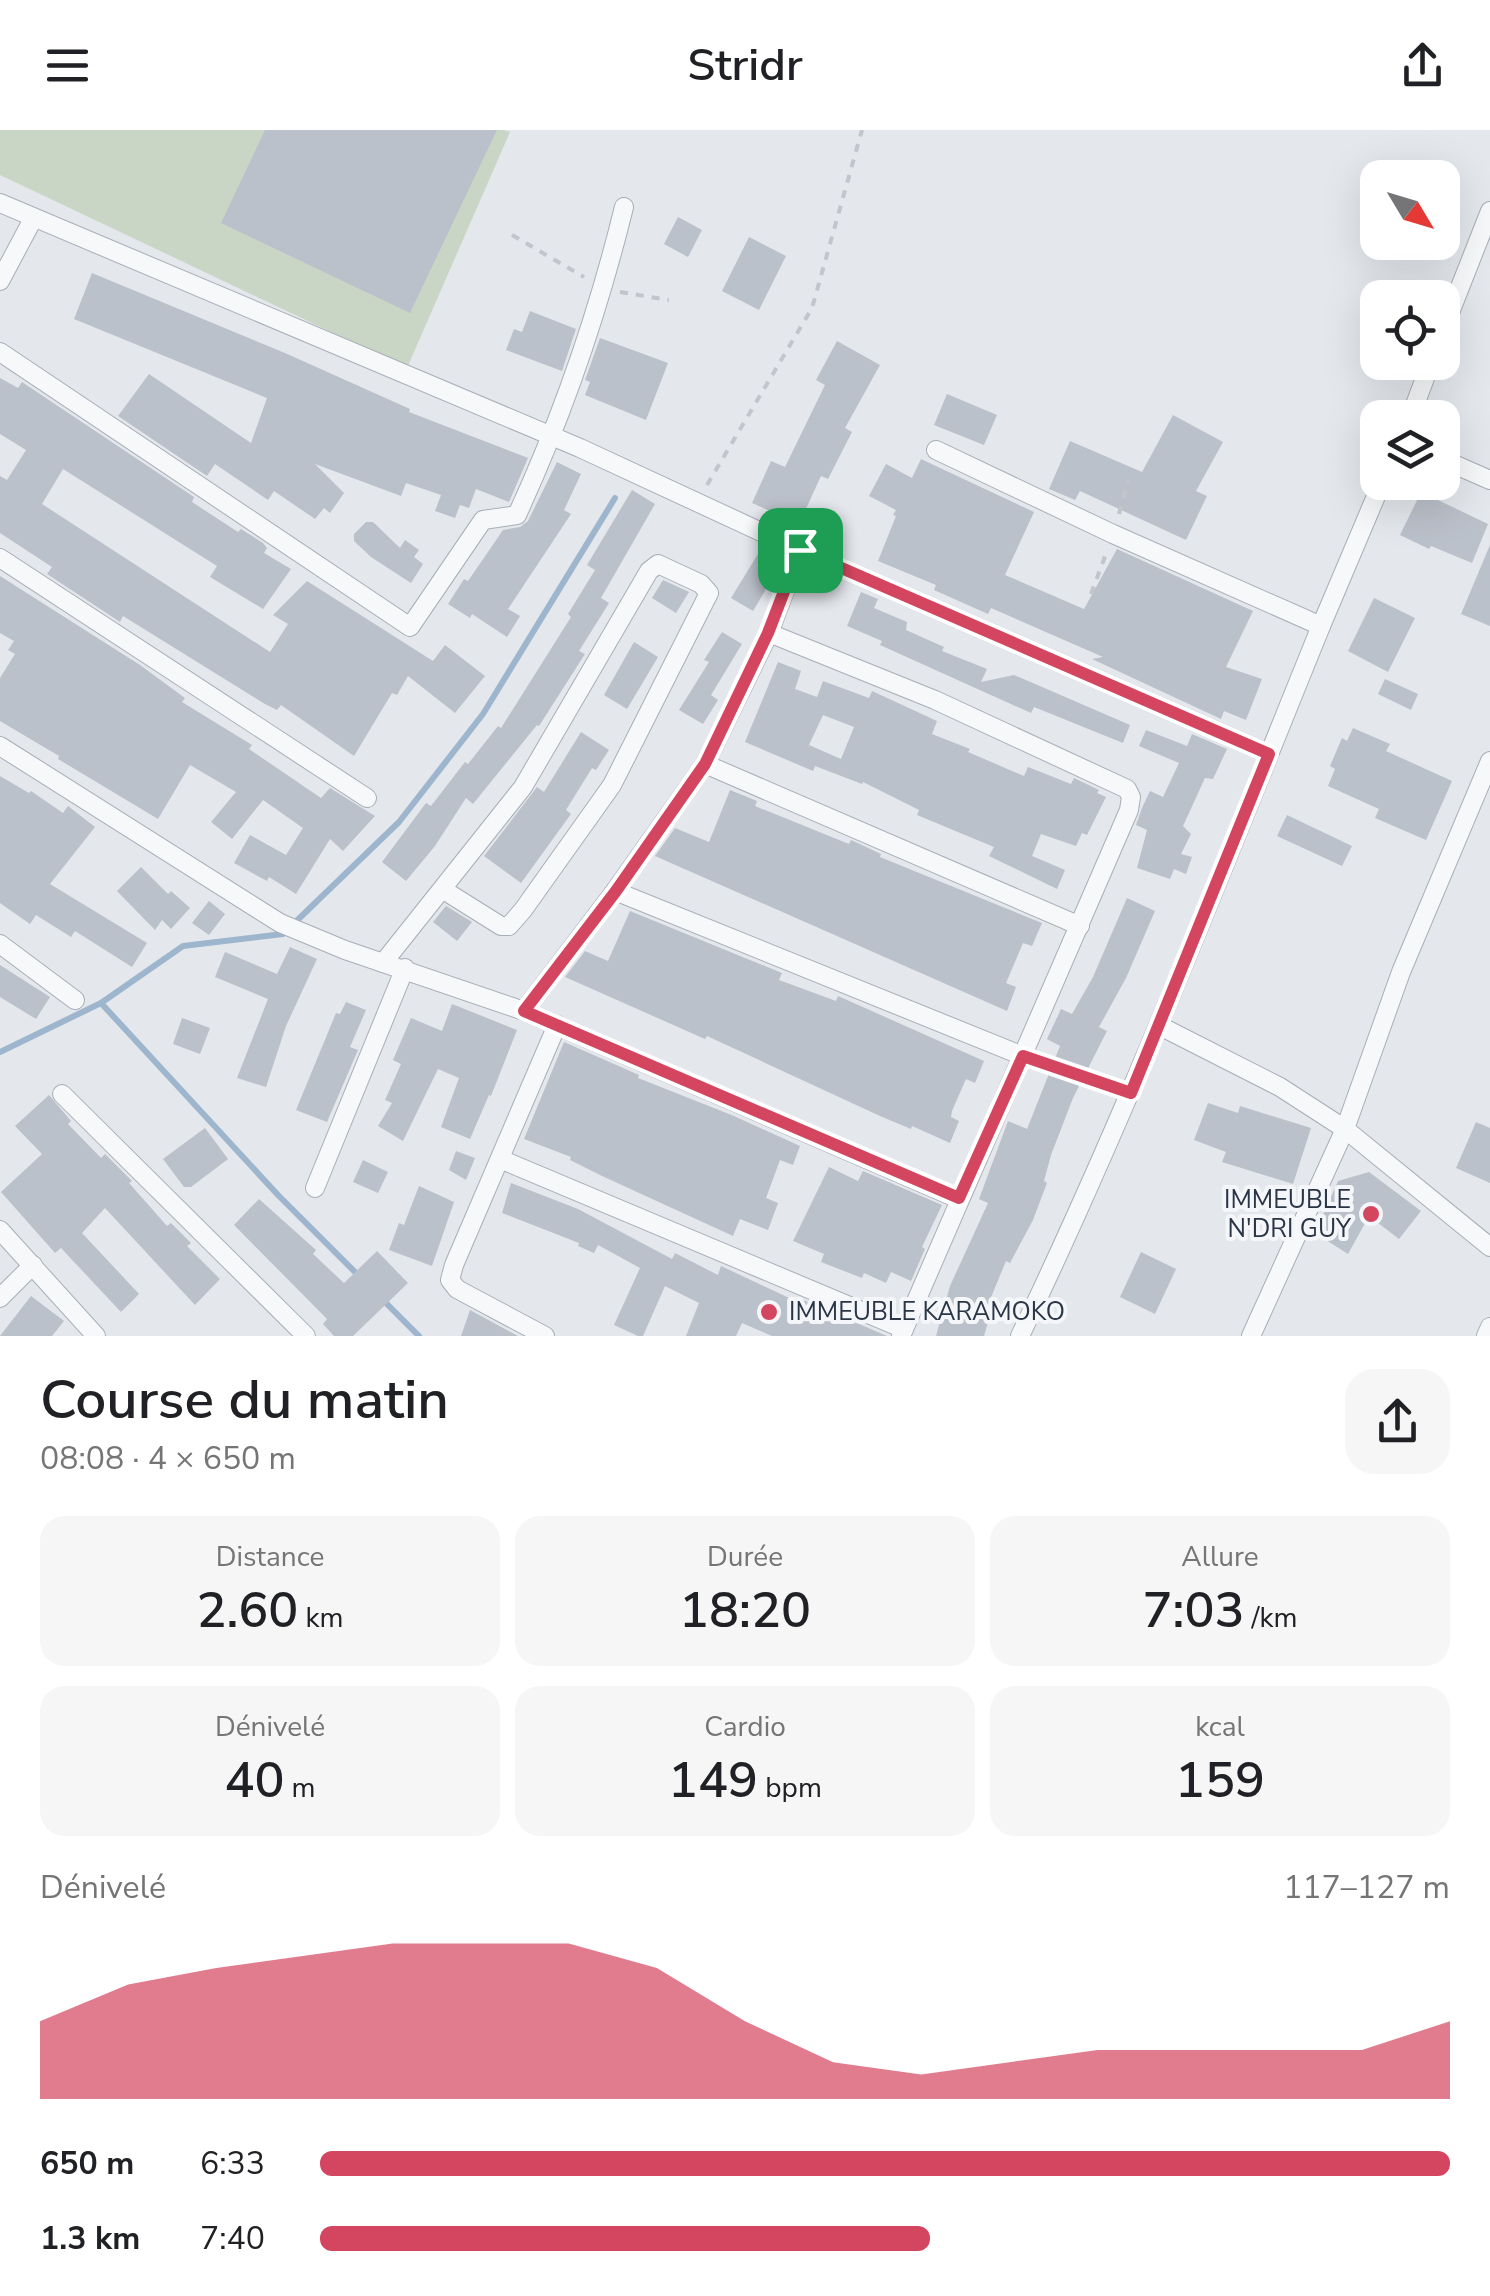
<!DOCTYPE html>
<html lang="fr">
<head>
<meta charset="utf-8">
<style>
	body { margin:0; font-family:"Nunito Sans",sans-serif; background:#f6f6f6; color:#202124; height:100vh; display:flex; flex-direction:column; font-size:38px; white-space:nowrap }
	* { box-sizing:border-box; margin:0 }
	p { font-size:32px; color:#757577 }
	.icon { flex:none; width:55px; height:55px; fill:none; stroke:currentColor; stroke-width:2; stroke-linecap:round; stroke-linejoin:round }
	.map { position:relative; height:1206px; overflow:hidden }
	.side { display:flex; flex-direction:column; background:#fff; flex:1 }
	.side>* { flex:none }
	.needle { width:65px; rotate:128deg }
	.controls { position:absolute; left:1360px; top:30px; display:grid; gap:20px }
	.controls a { display:grid; place-items:center; width:100px; height:100px; border-radius:20px; background:#fff; box-shadow:0 10px 40px #0002; font-size:50px }
	.pin { position:absolute; display:grid; place-items:center; width:85px; height:85px; color:#fff; margin:-42px; border-radius:20px; box-shadow:0 5px 15px #0006 }
	.round { display:grid; place-items:center; flex:none; width:105px; height:105px; border-radius:30px; background:#f6f6f6 }
	.head { display:flex; align-items:center; justify-content:space-between; height:170px; padding:0 40px }
	h1 { font-size:55px; font-weight:600; line-height:75px }
	.figures { display:grid; grid-template-columns:repeat(3,1fr); gap:15px; height:170px; padding:10px 40px }
	.figures div { display:grid; align-content:center; border-radius:25px; background:#f6f6f6; text-align:center }
	.figures b { font-size:50px; font-weight:600 }
	.figures small { font-size:28px; font-weight:400 }
	.figures p { font-size:28px }
	.chart { height:280px; padding:20px 40px }
	.chart p { display:flex; justify-content:space-between }
	.chart svg { width:100%; height:180px; margin-top:10px; fill:#d4465f; opacity:.7 }
	ul { padding:0 40px; list-style:none; font-size:32px }
	li { display:grid; grid-template-columns:160px 120px 1fr; align-items:center; height:75px }
	li i { height:25px; border-radius:12px; background:#d4465f }
	header { display:flex; justify-content:space-between; align-items:center; height:130px; padding:0 40px; background:#fff; font-size:45px; font-weight:600 }
	.map>svg:first-child { display:block }
</style>
</head>
<body>
<header><svg class="icon" aria-label="menu" viewBox="0 0 24 24"><path d="M4 6h16M4 12h16M4 18h16"/></svg>Stridr<svg class="icon" aria-label="share" viewBox="0 0 24 24"><path d="M12 15V3M7 8l5-5 5 5M5 13v7h14v-7"/></svg></header>
<div class="map">
<svg width="1490" height="1206" viewBox="0 0 1490 1206">
	<rect width="100%" height="100%" fill="#e4e7ec"/>
	<!-- green -->
	<path fill="#cad6c5" d="M 0,0 L 504,0 L 510,2 L 407,238 L 0,45 Z"/>
	<g fill="none" stroke-linecap="round" stroke-linejoin="round">
		<!-- stream -->
		<g stroke="#9eb6cd" stroke-width="6">
			<path d="M 101,873 L 278,1065 L 358,1145"/>
			<path d="M 0,922 L 101,873 L 183,816 L 283,804 L 399,692 L 483,584 L 615,368"/>
			<path d="M 381,1168 L 419,1206"/>
		</g>
	</g>
	<!-- building -->
	<g fill="#bbc1ca" fill-rule="evenodd">
		<path d="M 265,0 L 497,0 L 410,183 L 221,93 Z"/>
		<path d="M 678,87 L 702,100 L 688,127 L 664,114 Z"/>
		<path d="M 749,107 L 786,126 L 759,180 L 722,161 Z"/>
		<path d="M 92,143 L 285,223 L 410,279 L 409,282 L 528,328 L 509,372 L 476,359 L 469,378 L 460,375 L 455,388 L 435,381 L 441,365 L 406,353 L 401,366 L 315,334 L 344,363 L 330,383 L 324,378 L 315,389 L 274,361 L 268,370 L 215,334 L 207,346 L 118,286 L 149,244 L 251,313 L 267,268 L 74,189 Z"/>
		<path d="M 530,181 L 576,199 L 562,241 L 506,220 L 514,199 L 522,202 Z"/>
		<path d="M 600,208 L 668,233 L 646,290 L 585,265 L 590,252 L 585,250 Z"/>
		<path d="M 837,211 L 880,235 L 845,298 L 852,302 L 828,349 L 821,346 L 799,394 L 752,373 L 771,331 L 785,337 L 825,255 L 816,250 Z"/>
		<path d="M 0,248 L 18,258 L 22,252 L 194,367 L 192,372 L 238,402 L 241,399 L 263,413 L 267,418 L 264,423 L 291,439 L 263,479 L 210,447 L 217,436 L 63,339 L 42,374 L 270,522 L 288,494 L 273,485 L 307,451 L 433,531 L 445,515 L 485,546 L 455,583 L 408,546 L 397,565 L 392,563 L 354,626 L 281,575 L 277,580 L 265,574 L 123,486 L 120,492 L 47,444 L 52,437 L 0,403 L 0,346 L 7,350 L 26,320 L 0,304 Z"/>
		<path d="M 947,264 L 997,285 L 984,315 L 934,295 Z"/>
		<path d="M 1173,285 L 1223,312 L 1196,361 L 1207,366 L 1186,410 L 1080,361 L 1075,370 L 1049,359 L 1070,311 L 1142,342 Z"/>
		<path d="M 921,329 L 1034,382 L 1005,445 L 1084,479 L 1117,419 L 1253,481 L 1226,537 L 1262,549 L 1246,590 L 1224,581 L 1221,589 L 1092,529 L 1103,527 L 991,478 L 988,484 L 934,460 L 936,455 L 878,431 L 896,386 L 893,385 L 896,380 L 869,366 L 886,334 L 912,348 Z"/>
		<path d="M 557,332 L 581,344 L 564,380 L 571,384 L 508,479 L 520,486 L 507,507 L 472,484 L 470,488 L 448,474 L 464,449 L 468,451 L 503,400 L 520,397 L 528,391 Z"/>
		<path d="M 632,360 L 655,374 L 601,468 L 609,473 L 579,521 L 585,524 L 539,596 L 537,595 L 473,674 L 466,668 L 435,716 L 406,751 L 382,732 L 426,673 L 431,676 L 465,632 L 468,634 L 498,596 L 501,598 L 571,487 L 568,484 L 595,440 L 587,435 Z"/>
		<path d="M 1421,362 L 1488,394 L 1472,433 L 1431,416 L 1429,419 L 1400,405 Z"/>
		<path d="M 366,392 L 373,392 L 400,418 L 405,410 L 419,420 L 414,427 L 423,434 L 411,453 L 371,427 L 354,411 L 354,404 Z"/>
		<path d="M 1490,415 L 1490,496 L 1461,484 Z"/>
		<path d="M 761,419 L 782,432 L 753,481 L 731,468 Z"/>
		<path d="M 0,446 L 140,535 L 185,568 L 182,572 L 252,615 L 249,619 L 321,668 L 330,658 L 375,686 L 343,721 L 330,709 L 296,764 L 269,747 L 267,751 L 234,733 L 250,705 L 286,725 L 303,698 L 263,670 L 232,709 L 211,692 L 236,662 L 190,635 L 158,689 L 58,629 L 59,626 L 0,591 L 0,548 L 15,524 L 8,520 L 14,511 L 0,503 Z"/>
		<path d="M 663,450 L 689,462 L 676,483 L 652,468 Z"/>
		<path d="M 861,462 L 878,469 L 874,478 L 907,492 L 906,500 L 944,517 L 942,521 L 987,539 L 981,552 L 1014,545 L 1130,595 L 1123,613 L 1034,577 L 1031,583 L 880,515 L 882,511 L 847,496 Z"/>
		<path d="M 1374,468 L 1415,488 L 1388,542 L 1348,521 Z"/>
		<path d="M 722,502 L 742,514 L 711,565 L 718,570 L 703,594 L 679,580 L 709,532 L 704,530 Z"/>
		<path d="M 634,512 L 658,527 L 627,579 L 604,565 Z"/>
		<path d="M 778,532 L 801,541 L 795,559 L 817,567 L 823,551 L 869,568 L 872,561 L 937,591 L 932,604 L 970,619 L 968,622 L 1024,646 L 1028,637 L 1071,654 L 1074,648 L 1099,660 L 1097,663 L 1106,667 L 1087,705 L 1082,703 L 1076,716 L 1041,704 L 1032,726 L 1065,740 L 1057,759 L 989,726 L 994,717 L 917,685 L 919,680 L 863,652 L 862,654 L 815,636 L 813,641 L 745,612 ZM 823,585 L 854,597 L 841,629 L 809,615 Z"/>
		<path d="M 1385,549 L 1418,564 L 1411,580 L 1378,564 Z"/>
		<path d="M 1353,598 L 1390,614 L 1386,621 L 1452,651 L 1426,710 L 1375,688 L 1379,679 L 1328,656 L 1335,639 L 1330,636 L 1342,608 L 1347,611 Z"/>
		<path d="M 1146,600 L 1187,616 L 1192,604 L 1227,619 L 1213,649 L 1205,648 L 1183,696 L 1191,704 L 1181,724 L 1192,727 L 1186,744 L 1174,739 L 1170,749 L 1137,738 L 1147,700 L 1136,695 L 1142,678 L 1150,661 L 1163,667 L 1179,633 L 1139,616 Z"/>
		<path d="M 581,602 L 609,620 L 596,640 L 592,638 L 566,680 L 571,684 L 521,753 L 484,726 L 537,657 L 544,662 Z"/>
		<path d="M 0,646 L 29,663 L 31,661 L 63,683 L 68,676 L 95,697 L 50,754 L 147,813 L 132,837 L 75,801 L 71,807 L 36,785 L 30,794 L 0,773 Z"/>
		<path d="M 730,660 L 757,671 L 755,676 L 849,714 L 851,710 L 881,724 L 880,727 L 1042,793 L 1032,816 L 1023,813 L 1006,853 L 1016,857 L 1007,881 L 655,726 L 675,698 L 709,712 Z"/>
		<path d="M 1287,685 L 1352,716 L 1342,736 L 1277,706 Z"/>
		<path d="M 141,737 L 168,764 L 171,761 L 190,778 L 171,799 L 162,790 L 155,800 L 117,761 Z"/>
		<path d="M 1127,768 L 1155,781 L 1126,848 L 1099,897 L 1107,901 L 1073,968 L 1051,1025 L 1044,1051 L 1047,1053 L 1033,1090 L 1010,1133 L 1006,1131 L 987,1177 L 992,1178 L 984,1206 L 936,1206 L 950,1156 L 988,1073 L 979,1069 L 1008,991 L 1027,999 L 1060,916 L 1047,909 L 1061,879 L 1072,884 L 1093,847 Z"/>
		<path d="M 209,771 L 225,784 L 209,805 L 192,793 Z"/>
		<path d="M 446,776 L 472,792 L 457,811 L 433,792 Z"/>
		<path d="M 630,781 L 782,843 L 779,850 L 836,871 L 838,866 L 984,931 L 975,953 L 966,949 L 952,981 L 951,987 L 959,991 L 950,1013 L 912,996 L 911,999 L 880,986 L 707,906 L 705,909 L 565,847 L 585,821 L 608,831 Z"/>
		<path d="M 290,817 L 317,829 L 286,896 L 266,957 L 237,948 L 268,869 L 215,847 L 225,822 L 277,844 Z"/>
		<path d="M 0,835 L 50,867 L 36,889 L 0,867 Z"/>
		<path d="M 346,872 L 366,880 L 350,917 L 358,920 L 327,992 L 296,980 L 336,883 L 340,884 Z"/>
		<path d="M 452,874 L 517,900 L 491,966 L 489,965 L 470,1009 L 441,997 L 459,948 L 438,939 L 403,1011 L 378,996 L 392,973 L 385,970 L 401,934 L 393,930 L 411,888 L 442,901 Z"/>
		<path d="M 182,888 L 210,898 L 200,924 L 173,914 Z"/>
		<path d="M 564,912 L 639,945 L 638,948 L 734,986 L 800,1016 L 793,1035 L 780,1030 L 766,1068 L 778,1073 L 768,1100 L 740,1089 L 733,1106 L 602,1046 L 570,1030 L 571,1027 L 524,1009 Z"/>
		<path d="M 49,965 L 71,991 L 68,994 L 101,1028 L 105,1024 L 132,1051 L 129,1053 L 167,1096 L 171,1093 L 191,1113 L 187,1116 L 220,1149 L 195,1175 L 105,1078 L 82,1103 L 139,1164 L 121,1182 L 61,1118 L 55,1123 L 1,1062 L 42,1024 L 15,996 Z"/>
		<path d="M 1208,973 L 1238,983 L 1240,976 L 1311,998 L 1293,1054 L 1222,1032 L 1226,1022 L 1194,1010 Z"/>
		<path d="M 1476,992 L 1490,998 L 1490,1053 L 1456,1038 Z"/>
		<path d="M 205,998 L 228,1029 L 191,1057 L 184,1057 L 163,1029 Z"/>
		<path d="M 456,1021 L 475,1028 L 466,1050 L 449,1040 Z"/>
		<path d="M 363,1030 L 388,1042 L 378,1063 L 353,1052 Z"/>
		<path d="M 829,1037 L 858,1051 L 863,1041 L 942,1075 L 922,1117 L 925,1119 L 911,1151 L 891,1142 L 886,1153 L 864,1143 L 862,1148 L 821,1132 L 824,1124 L 793,1111 Z"/>
		<path d="M 1369,1042 L 1421,1081 L 1399,1109 L 1369,1086 L 1348,1124 L 1315,1103 L 1338,1051 Z"/>
		<path d="M 511,1053 L 578,1079 L 672,1129 L 675,1123 L 718,1145 L 721,1136 L 800,1173 L 801,1169 L 887,1206 L 772,1206 L 742,1193 L 736,1206 L 686,1206 L 699,1173 L 665,1156 L 643,1206 L 638,1206 L 614,1195 L 640,1138 L 598,1115 L 594,1123 L 578,1116 L 579,1113 L 502,1083 Z"/>
		<path d="M 419,1056 L 454,1072 L 432,1136 L 389,1120 L 399,1093 L 404,1095 Z"/>
		<path d="M 259,1069 L 316,1120 L 313,1124 L 344,1153 L 377,1121 L 408,1153 L 353,1206 L 334,1206 L 323,1194 L 327,1189 L 234,1095 Z"/>
		<path d="M 1141,1122 L 1176,1139 L 1155,1184 L 1120,1167 Z"/>
		<path d="M 31,1166 L 64,1191 L 52,1206 L 0,1206 Z"/>
		<path d="M 470,1180 L 518,1206 L 461,1206 Z"/>
	</g>
	<g fill="none" stroke-linecap="round" stroke-linejoin="round">
		<!-- minor casing -->
		<g stroke="#a8aeb7" stroke-width="20">
			<g id="minor">
				<path d="M 0,73 L 580,318 L 800,420 L 1269,624"/>
				<path d="M 0,151 L 33,89"/>
				<path d="M 1442,203 L 1490,81"/>
				<path d="M 0,222 L 410,497 L 483,390 L 517,385 C 563,285 598,183 624,77"/>
				<path d="M 1410,288 L 1431,232"/>
				<path d="M 936,320 L 1113,404 L 1321,496 C 1224,735 1131,974 1020,1206"/>
				<path d="M 1442,329 L 1490,350"/>
				<path d="M 0,428 L 367,668"/>
				<path d="M 1321,496 L 1382,352"/>
				<path d="M 769,503 L 935,570 L 1127,659 L 1131,667 L 1129,680 L 901,1206"/>
				<path d="M 0,616 L 280,793 L 345,820 L 524,881 L 959,1069"/>
				<path d="M 705,634 L 1080,796"/>
				<path d="M 615,761 L 1023,926"/>
				<path d="M 0,814 L 75,870"/>
				<path d="M 383,833 L 523,657 L 649,441 L 658,434 L 701,454 L 709,463 L 612,655 L 523,780 L 509,796 L 501,796 L 442,759"/>
				<path d="M 524,881 L 615,761 L 705,634 L 769,503 L 800,420"/>
				<path d="M 1160,896 L 1280,957 L 1345,999 L 1490,1117"/>
				<path d="M 62,964 L 306,1206"/>
				<path d="M 500,1029 L 904,1199"/>
				<path d="M 315,1058 L 405,838"/>
				<path d="M 0,1100 L 96,1206"/>
				<path d="M 0,1168 L 33,1135"/>
				<path d="M 545,1206 L 457,1159 L 450,1150 L 454,1135 L 557,895"/>
				<path d="M 1251,1206 L 1345,999 L 1401,842 L 1490,631"/>
				<path d="M 1486,1206 L 1490,1197"/>
			</g>
		</g>
		<!-- path -->
		<g stroke="#c2c5cb" stroke-width="4" stroke-dasharray="8 8" stroke-linecap="butt">
			<path d="M 512,105 L 584,147"/>
			<path d="M 620,162 L 669,170"/>
			<path d="M 707,355 L 812,178 L 862,0"/>
			<path d="M 1119,384 L 1128,350"/>
			<path d="M 1091,464 L 1107,421"/>
			<path d="M 1042,932 L 1113,957"/>
		</g>
		<!-- minor -->
		<use href="#minor" stroke="#f7f8fa" stroke-width="18"/>
	</g>
	<g fill="none" stroke-linecap="round" stroke-linejoin="round">
		<!-- route casing -->
		<g stroke="#fff" stroke-width="20">
			<path id="route" d="M 800,420 L 1269,624 L 1131,963 L 1023,926 L 959,1068 L 524,881 L 616,761 L 705,634 L 768,503 Z"/>
		</g>
		<!-- route -->
		<use href="#route" stroke="#d4465f" stroke-width="12"/>
	</g>
	<!-- markers -->
	<g fill="#d4465f" stroke="#f4f6f9" stroke-width="4">
		<circle cx="1371" cy="1084" r="10"/>
		<circle cx="769" cy="1182" r="10"/>
	</g>
	<g text-anchor="middle" dominant-baseline="central" stroke-width="8" stroke-linejoin="round" paint-order="stroke">
		<!-- poi labels -->
		<g font-size="25" fill="#2a3546" stroke="#f4f6f9" text-anchor="end">
			<text x="1351" y="1070">IMMEUBLE<tspan x="1351" dy="29">N'DRI GUY</tspan></text>
			<text x="789" y="1182" text-anchor="start">IMMEUBLE KARAMOKO</text>
		</g>
	</g>
</svg>
<div class="controls">
<a><svg class="needle" viewBox="-14 -14 28 28"><path d="M0-13l5 13h-10z" fill="#e53935"/><path d="M0 13l5-13h-10z" fill="#757577"/></svg></a>
<a><svg class="icon" aria-label="locate" viewBox="0 0 24 24"><circle cx="12" cy="12" r="6"/><path d="M12 2v4M12 18v4M2 12h4M18 12h4"/></svg></a>
<a><svg class="icon" aria-label="layers" viewBox="0 0 24 24"><path d="M12 4l9 5-9 5-9-5zM3 14l9 5 9-5"/></svg></a>
</div>
<div class="pin" style="left:800px;top:420px;background:#1e9e55"><svg class="icon" aria-label="arrive" viewBox="0 0 24 24"><path d="M6 21V4h12l-3 4 3 4H6"/></svg></div>
</div>
<section class="side">
<div class="head"><div><h1>Course du matin</h1><p>08:08 · 4 × 650 m</p></div><a class="round"><svg class="icon" aria-label="share" viewBox="0 0 24 24"><path d="M12 15V3M7 8l5-5 5 5M5 13v7h14v-7"/></svg></a></div>
<div class="figures">
<div><p>Distance</p><b>2.60<small> km</small></b></div>
<div><p>Durée</p><b>18:20</b></div>
<div><p>Allure</p><b>7:03<small> /km</small></b></div>
</div>
<div class="figures">
<div><p>Dénivelé</p><b>40<small> m</small></b></div>
<div><p>Cardio</p><b>149<small> bpm</small></b></div>
<div><p>kcal</p><b>159</b></div>
</div>
<div class="chart"><p><span>Dénivelé</span>117–127 m</p>
<svg viewBox="0 0 160 44" preserveAspectRatio="none"><path d="M0 44V25L10 16L20 12L30 9L40 6L50 6L60 6L70 12L80 25L90 35L100 38L110 35L120 32L130 32L140 32L150 32L160 25V44z"/></svg>
</div>
<ul>
<li><b>650 m</b>6:33<i style="width:100%"></i></li>
<li><b>1.3 km</b>7:40<i style="width:54%"></i></li>
</ul>
</section>
</body>
</html>
